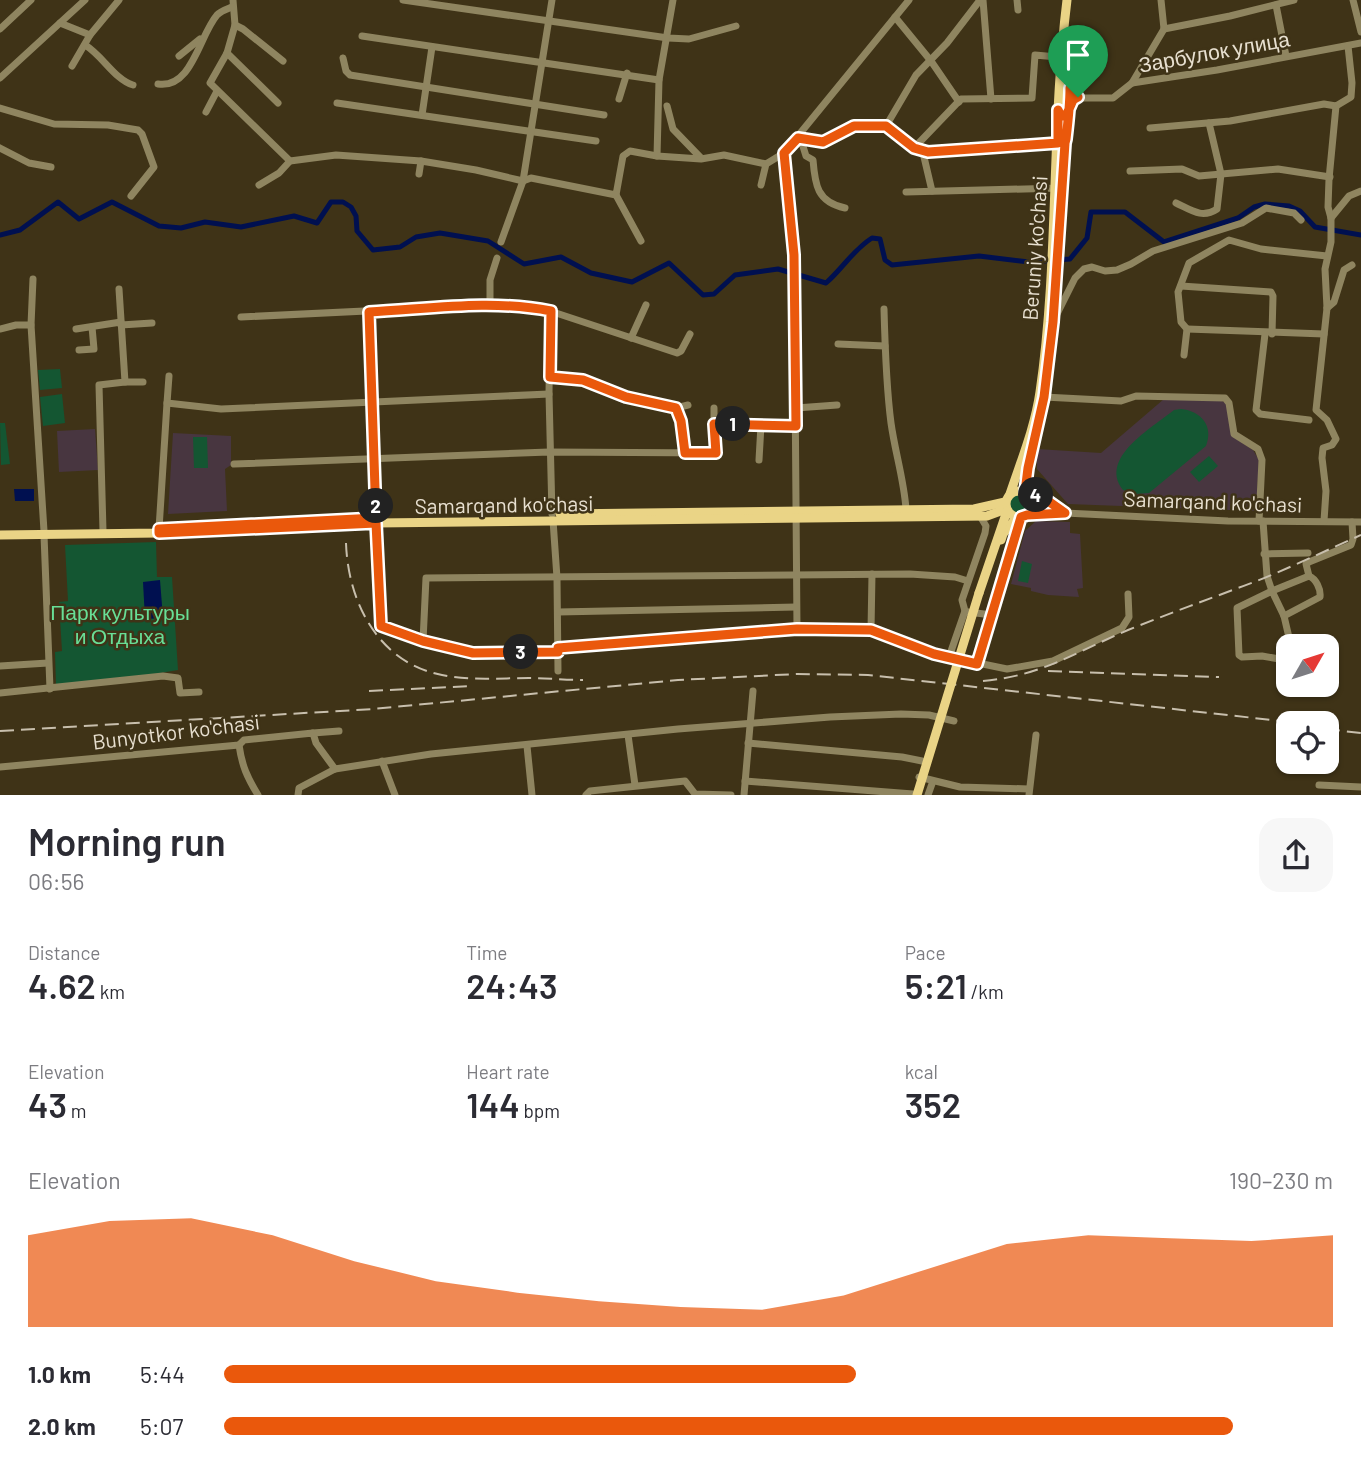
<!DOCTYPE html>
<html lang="en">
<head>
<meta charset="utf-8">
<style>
	body { margin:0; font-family:Barlow,sans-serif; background:#f7f7f7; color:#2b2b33; height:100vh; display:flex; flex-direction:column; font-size:26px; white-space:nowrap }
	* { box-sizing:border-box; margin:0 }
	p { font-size:23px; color:#7c7c81 }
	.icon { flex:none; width:38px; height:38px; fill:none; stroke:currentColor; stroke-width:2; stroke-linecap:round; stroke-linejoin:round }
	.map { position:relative; height:795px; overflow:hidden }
	.drawer { display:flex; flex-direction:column; background:#fff; flex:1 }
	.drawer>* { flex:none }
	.needle { width:46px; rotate:51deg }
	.tools { position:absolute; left:1276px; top:634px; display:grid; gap:14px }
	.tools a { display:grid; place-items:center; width:63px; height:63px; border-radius:14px; background:#fff; box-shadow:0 2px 5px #0004; font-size:35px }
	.pin { position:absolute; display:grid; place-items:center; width:60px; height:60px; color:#fff; margin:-72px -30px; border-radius:50% 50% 50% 0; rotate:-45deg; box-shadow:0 0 7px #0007 }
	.pin .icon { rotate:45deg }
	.km { position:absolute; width:35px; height:35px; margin:-18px; border-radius:50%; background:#222; color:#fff; font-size:19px; line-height:35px; text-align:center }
	.round { display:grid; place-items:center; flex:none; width:74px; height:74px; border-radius:21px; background:#f7f7f7 }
	.head { display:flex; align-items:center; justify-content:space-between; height:119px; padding:0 28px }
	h1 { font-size:38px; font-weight:600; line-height:52px }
	.metrics { display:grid; grid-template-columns:repeat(3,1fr); gap:10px; height:119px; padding:7px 28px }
	.metrics div { display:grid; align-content:center }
	.metrics b { font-size:35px; font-weight:600 }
	.metrics small { font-size:19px; font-weight:400 }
	.metrics p { font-size:19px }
	.chart { height:196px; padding:14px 28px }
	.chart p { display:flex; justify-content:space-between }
	.chart svg { width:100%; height:126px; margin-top:7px; fill:#ea580c; opacity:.7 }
	ul { padding:0 28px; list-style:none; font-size:23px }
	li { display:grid; grid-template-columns:112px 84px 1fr; align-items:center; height:52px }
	li i { height:18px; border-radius:9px; background:#ea580c }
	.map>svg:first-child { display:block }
</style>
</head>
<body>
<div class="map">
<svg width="1361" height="795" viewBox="0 0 1361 795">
	<rect width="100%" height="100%" fill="#3f3317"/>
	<!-- education -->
	<g fill="#483640">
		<path d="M 1164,399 L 1222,401 L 1226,403 L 1232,436 L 1253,450 L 1259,460 L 1256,511 L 1068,504 L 1037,469 L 1037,449 L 1101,453 Z"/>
		<path d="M 95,429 L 98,470 L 59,472 L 57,431 Z"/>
		<path d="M 173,433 L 231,436 L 231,465 L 225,469 L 227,511 L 168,514 Z"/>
		<path d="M 1036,521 L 1070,522 L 1070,533 L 1080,534 L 1083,588 L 1077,589 L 1079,597 L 1048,595 L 1031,591 L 1031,588 L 1011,584 L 1025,531 Z"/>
	</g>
	<!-- green -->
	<g fill="#145632">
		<path d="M 60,369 L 62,388 L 40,390 L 38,370 Z"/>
		<path d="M 62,394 L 65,423 L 43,426 L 40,397 Z"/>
		<path d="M 1181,409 C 1201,411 1214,426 1206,446 L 1149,493 L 1135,494 L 1123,490 C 1098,458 1152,428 1174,410 Z"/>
		<path d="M 0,423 L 5,423 L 10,464 L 1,465 Z"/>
		<path d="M 193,437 L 207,437 L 208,468 L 194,468 Z"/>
		<path d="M 1209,456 L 1218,466 L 1199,482 L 1190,472 Z"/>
		<circle cx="1019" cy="504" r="10"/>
		<path d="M 156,542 L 157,577 L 172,577 L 178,670 L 130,678 L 56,685 L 55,652 L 62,651 L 59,602 L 68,601 L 65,545 Z"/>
		<path d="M 1022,561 L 1032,564 L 1028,583 L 1018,581 Z"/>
	</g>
	<!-- water -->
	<g fill="#001050">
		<path d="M 14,489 L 34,489 L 34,501 L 15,501 Z"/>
		<path d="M 160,580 L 163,618 L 145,619 L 143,582 Z"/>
	</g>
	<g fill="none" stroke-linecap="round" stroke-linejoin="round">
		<!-- canal -->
		<path stroke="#001050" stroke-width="5" d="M 0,235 L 20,230 L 58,202 L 79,219 L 112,202 L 159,226 L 181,228 L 205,222 L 241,227 L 294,216 L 317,223 L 331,202 L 343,202 L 351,207 L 356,216 L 357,231 L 373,250 L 400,247 L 416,237 L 440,233 L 488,241 L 524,264 L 561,257 L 591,273 L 632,282 L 669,263 L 703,295 L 714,294 L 735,275 L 778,269 L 826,283 C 843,268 853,250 872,238 L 880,239 L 885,260 L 892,265 L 979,256 L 1029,262 L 1070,259 L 1087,238 L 1091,212 L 1125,212 L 1164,242 L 1238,218 L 1254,207 L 1265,204 L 1289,206 L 1300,211 L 1315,227 L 1361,235"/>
		<!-- minor -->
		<g stroke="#8f8560" stroke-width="7">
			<path d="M 233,0 L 235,25 L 227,53 L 210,83 L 290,161"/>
			<path d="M 403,0 L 668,38 L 689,39 L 736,26"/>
			<path d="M 983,0 L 991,99"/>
			<path d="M 1017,0 L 1018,10"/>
			<path d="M 1353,0 L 1361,32"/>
			<path d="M 1276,5 L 1286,56"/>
			<path d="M 895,17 L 931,61 L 959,102"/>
			<path d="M 60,23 L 90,35"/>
			<path d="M 235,25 L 243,29 L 283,61"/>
			<path d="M 0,29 L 31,0"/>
			<path d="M 1164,29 L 1230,16 L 1294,0"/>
			<path d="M 362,36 L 659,80"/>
			<path d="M 85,45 C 102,55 115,80 133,85"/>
			<path d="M 227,53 L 278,103"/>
			<path d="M 179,56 L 200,39"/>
			<path d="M 343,58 L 346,71 L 350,75 L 604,115"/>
			<path d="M 72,66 L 90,35 L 119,0"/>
			<path d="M 0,78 L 85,0"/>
			<path d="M 1132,83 L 1164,29 L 1161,0"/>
			<path d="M 158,84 C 192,89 199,36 217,15 C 221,11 227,9 232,7"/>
			<path d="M 1078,98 L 1113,98 L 1132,83 L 1217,70 L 1361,43"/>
			<path d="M 619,99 L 627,73"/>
			<path d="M 337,103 L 596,141"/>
			<path d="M 667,106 L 673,129 L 701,158"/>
			<path d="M 0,108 L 54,124 L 108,125 L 138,130 L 142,134 L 154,167 L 131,196"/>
			<path d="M 206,112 L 217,91"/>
			<path d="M 422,115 L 432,47"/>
			<path d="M 886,126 L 916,75 L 947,43 L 980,0"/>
			<path d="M 1150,128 L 1230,121 L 1324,104 L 1336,106 L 1351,97 L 1352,83 L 1348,46"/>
			<path d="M 798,138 L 823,142 L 854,126 L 886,126 L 914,148 L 927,152 L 1058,143"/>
			<path d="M 801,140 L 806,156 L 813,160 C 815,185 817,202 845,208"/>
			<path d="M 0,148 L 29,163 L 51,167"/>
			<path d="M 914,148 L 961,99 L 1032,98 L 1035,55 L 1057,57"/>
			<path d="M 927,152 L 924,157 L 932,191"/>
			<path d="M 657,156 L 659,80 L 673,0"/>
			<path d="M 1130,171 L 1182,169 L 1199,176 L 1278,169 L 1330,177"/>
			<path d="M 419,174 L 421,161"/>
			<path d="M 259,185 L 279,173 L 290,161 L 336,155 L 421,161 L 476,170 L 523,181 L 531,178 L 616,195 L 623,156 L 630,151 L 657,156 L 701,159 L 724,155 L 766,164"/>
			<path d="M 761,185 L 766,164 L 784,153"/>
			<path d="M 906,192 L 1060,188"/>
			<path d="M 616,195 L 641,241"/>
			<path d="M 1176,203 C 1191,210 1202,219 1217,209 L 1221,174 L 1209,123"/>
			<path d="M 1331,218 L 1349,196 L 1361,191"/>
			<path d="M 501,242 L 523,181 L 552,0"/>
			<path d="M 33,279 L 31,325 L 44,531"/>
			<path d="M 1181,286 L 1271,292 L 1273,296 L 1272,334"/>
			<path d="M 490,305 L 490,280 L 497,258"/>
			<path d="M 1327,308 L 1334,302 L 1344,270 L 1352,265"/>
			<path d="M 884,309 C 885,347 886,385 891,423 C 895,452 904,480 906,509"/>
			<path d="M 550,311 L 549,394 L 552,514"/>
			<path d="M 369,312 L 376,518"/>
			<path d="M 241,317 L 490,305 L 522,306 L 550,311 L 677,353 L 681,351 L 690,334"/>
			<path d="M 1053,322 L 1075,278 L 1084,269 L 1092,267 L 1105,271 L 1117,270 L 1131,264 L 1153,251 L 1242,223 L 1266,208 L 1294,213 L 1301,220"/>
			<path d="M 121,325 L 152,323"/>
			<path d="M 0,329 L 16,325 L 31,325"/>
			<path d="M 76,329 L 121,322"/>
			<path d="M 1187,329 L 1324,334"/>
			<path d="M 1265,334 L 1256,410 L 1260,414 L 1309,420"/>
			<path d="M 631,338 L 646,305"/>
			<path d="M 838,344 L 885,346"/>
			<path d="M 79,350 L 94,349 L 92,327"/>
			<path d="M 1184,355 L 1187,329 L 1181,322 L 1178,292 L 1189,263 L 1229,240 L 1261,249 L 1327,256"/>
			<path d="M 169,376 L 167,403 L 221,409 L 549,394"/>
			<path d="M 550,377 L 589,382 L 626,397 L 676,408"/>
			<path d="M 125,382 L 143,382"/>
			<path d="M 1044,397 L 1121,401 L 1136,396 L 1225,398 L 1229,403 L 1234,434 L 1258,449 L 1262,460 L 1259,521"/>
			<path d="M 714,408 L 714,423 L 761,425"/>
			<path d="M 796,408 L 837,405"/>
			<path d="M 685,454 L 681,421 L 676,408 L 688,405"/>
			<path d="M 759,460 L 761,425 L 796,426"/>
			<path d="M 234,464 L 549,452 L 716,453 L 714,423"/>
			<path d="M 1028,495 L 1041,496 L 1064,512"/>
			<path d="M 1027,515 L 1065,513 L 1228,521 L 1361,522"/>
			<path d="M 980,516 L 986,526 L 985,533 L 962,600 L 965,611 L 968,612 L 992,615"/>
			<path d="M 553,520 L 557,578 L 558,671"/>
			<path d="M 1263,521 L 1267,576 L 1272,591 L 1309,576 C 1316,579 1321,589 1320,597 L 1284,616"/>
			<path d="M 1324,521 L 1326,491 L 1322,458 L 1323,448 L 1332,445 L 1336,439 L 1327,420 L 1316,410 L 1327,308 L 1325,269 L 1331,242 L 1331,218 L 1328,207 L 1329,179 L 1336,106"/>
			<path d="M 376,523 L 381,626 L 423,641 L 473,653 L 558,652"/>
			<path d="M 159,529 L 167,403"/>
			<path d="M 103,531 L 99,385 L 125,382 L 119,289"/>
			<path d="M 44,535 L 50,689"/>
			<path d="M 1264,554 L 1308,553"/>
			<path d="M 1309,576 L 1306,564 L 1309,562 L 1351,545 L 1353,539 L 1352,522"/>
			<path d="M 558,612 L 796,607"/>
			<path d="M 797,629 L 794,255 L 784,153 L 909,0"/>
			<path d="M 871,630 L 872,574"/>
			<path d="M 423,641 L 426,578 L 910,574 L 955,577 L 968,581"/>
			<path d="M 558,647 L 797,629 L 871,630 L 934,654 L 1007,669 L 1053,661 L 1122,628 L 1129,617 L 1128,594"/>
			<path d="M 949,657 L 965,611"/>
			<path d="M 1288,658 L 1285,660 L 1262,656 L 1242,657 L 1239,655 L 1237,608 L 1272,591 L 1284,616 L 1291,646"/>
			<path d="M 977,664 L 1009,551 L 1021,517"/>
			<path d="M 0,666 L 48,663"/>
			<path d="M 0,693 L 163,676 L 178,678 L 180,693 L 199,692"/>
			<path d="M 313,733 L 339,731"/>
			<path d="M 628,735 L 635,785"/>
			<path d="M 748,743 L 902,757 L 922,761"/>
			<path d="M 239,745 C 242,766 247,777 258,795"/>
			<path d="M 527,746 L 532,795"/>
			<path d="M 382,761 L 395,795"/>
			<path d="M 0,767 L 239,745 L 244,740 L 313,733 L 316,743 L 335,769"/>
			<path d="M 919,777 L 960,787 L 1029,789"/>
			<path d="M 745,781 L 913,794"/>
			<path d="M 1319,785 L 1361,787"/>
			<path d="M 298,795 L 299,788 L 335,769 L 431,754 L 678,729 L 830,717 L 901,714 L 929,715 L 954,721"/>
			<path d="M 586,795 L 590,791 L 685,781 L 695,794 L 731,795"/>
			<path d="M 744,795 L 753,691"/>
			<path d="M 928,795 L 933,781"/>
			<path d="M 1029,795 L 1036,735"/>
		</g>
		<!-- major -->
		<g stroke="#ead486" stroke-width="9">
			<path d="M 1061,206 L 1071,73 L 1066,43"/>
			<circle cx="1019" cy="504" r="13"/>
			<path d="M 1025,492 L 1033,442"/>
			<path d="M 1010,494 C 1021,461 1035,427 1040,392 C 1059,262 1051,130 1067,0"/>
			<path d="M 560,514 L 974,509 L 1005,502"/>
			<path d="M 0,535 L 159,533 L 376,523 L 987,516 L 1006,509"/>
			<path d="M 1001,540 L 1003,534 L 1017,517"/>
			<path d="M 979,593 L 1007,511"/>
		</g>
		<!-- rail -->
		<g stroke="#c8bfad" stroke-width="2" stroke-dasharray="14 7" stroke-linecap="butt">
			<path d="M 346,543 C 348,603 379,663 442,675 C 471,681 500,678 529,678 C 547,678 565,680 583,680"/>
			<path d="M 1048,671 L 1219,677"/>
			<path d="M 983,681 C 1041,676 1076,652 1128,630 C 1165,615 1201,602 1238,588 C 1280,573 1320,553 1361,535"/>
			<path d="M 369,691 L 471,686"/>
			<path d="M 1326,729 L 1361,733"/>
			<path d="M 0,731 L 373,709 L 678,680 L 797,674 L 868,675 L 1299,723"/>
		</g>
		<!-- major-bridge -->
		<path stroke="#ead486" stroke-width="9" d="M 917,795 L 979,593"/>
	</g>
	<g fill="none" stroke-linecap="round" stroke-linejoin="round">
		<!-- route casing -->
		<g stroke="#fff" stroke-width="14">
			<path id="route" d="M 1078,97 L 1073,100 L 1066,116 L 1061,116 L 1058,110 L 1058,143 L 928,152 L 914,148 L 886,126 L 854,126 L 823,142 L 798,138 L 784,153 L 794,255 L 796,426 L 714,424 L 716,453 L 685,453 L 681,421 L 676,408 L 626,397 L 583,380 L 550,377 L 551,311 C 491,299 429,309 369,312 L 376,518 L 159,529 L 159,533 L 376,523 L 381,626 L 423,641 L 473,653 L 558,652 L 558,648 L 797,629 L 871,630 L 934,654 L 977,664 L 1021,517 L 1027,515 L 1065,513 L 1041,496 L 1028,495 L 1025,492 L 1028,468 L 1044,397 L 1053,322 L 1065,143 L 1066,139 C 1068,122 1070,105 1070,88 L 1073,95 L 1078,97"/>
		</g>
		<!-- route -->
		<use href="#route" stroke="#ea580c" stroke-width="9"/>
	</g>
	<g text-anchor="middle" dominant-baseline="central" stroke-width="5" stroke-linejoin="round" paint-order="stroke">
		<!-- street labels -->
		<g font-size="21" fill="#e8e0d0" stroke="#3f3317">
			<text transform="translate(1214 51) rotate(-10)">Зарбулок улица</text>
			<text transform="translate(1034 248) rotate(-86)">Beruniy ko'chasi</text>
			<text transform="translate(1213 501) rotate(2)">Samarqand ko'chasi</text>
			<text transform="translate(504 504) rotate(-1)">Samarqand ko'chasi</text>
			<text transform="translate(176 731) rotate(-7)">Bunyotkor ko'chasi</text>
		</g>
		<!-- park labels -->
		<g font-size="21" fill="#68de96" stroke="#3f3317">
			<text x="120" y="611">Парк культуры<tspan x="120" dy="24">и Отдыха</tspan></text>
		</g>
	</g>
</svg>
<div class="tools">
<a><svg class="needle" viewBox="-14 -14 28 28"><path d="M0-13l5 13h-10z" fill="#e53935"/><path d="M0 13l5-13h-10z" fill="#7c7c81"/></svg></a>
<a><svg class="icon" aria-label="locate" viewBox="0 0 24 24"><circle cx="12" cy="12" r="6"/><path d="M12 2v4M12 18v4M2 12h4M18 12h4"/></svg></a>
</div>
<div class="pin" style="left:1078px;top:97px;background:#1e9e55"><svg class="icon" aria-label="arrive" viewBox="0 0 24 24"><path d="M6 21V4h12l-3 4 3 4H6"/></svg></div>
<b class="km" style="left:733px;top:424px">1</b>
<b class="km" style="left:376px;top:506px">2</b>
<b class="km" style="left:521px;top:652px">3</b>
<b class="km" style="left:1036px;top:495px">4</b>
</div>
<section class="drawer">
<div class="head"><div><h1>Morning run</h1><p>06:56</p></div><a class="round"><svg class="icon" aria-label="share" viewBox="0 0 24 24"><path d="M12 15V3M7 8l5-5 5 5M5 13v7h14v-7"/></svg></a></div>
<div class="metrics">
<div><p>Distance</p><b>4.62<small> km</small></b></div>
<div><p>Time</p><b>24:43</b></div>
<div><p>Pace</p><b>5:21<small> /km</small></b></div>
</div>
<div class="metrics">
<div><p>Elevation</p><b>43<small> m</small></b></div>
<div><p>Heart rate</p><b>144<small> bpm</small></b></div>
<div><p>kcal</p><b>352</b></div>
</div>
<div class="chart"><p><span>Elevation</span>190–230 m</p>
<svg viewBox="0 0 160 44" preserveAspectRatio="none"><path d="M0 44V12L10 7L20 6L30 12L40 21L50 28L60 32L70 35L80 37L90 38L100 33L110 24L120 15L130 12L140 13L150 14L160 12V44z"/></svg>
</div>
<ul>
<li><b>1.0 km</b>5:44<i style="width:57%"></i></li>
<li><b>2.0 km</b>5:07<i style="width:91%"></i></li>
</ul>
</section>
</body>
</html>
